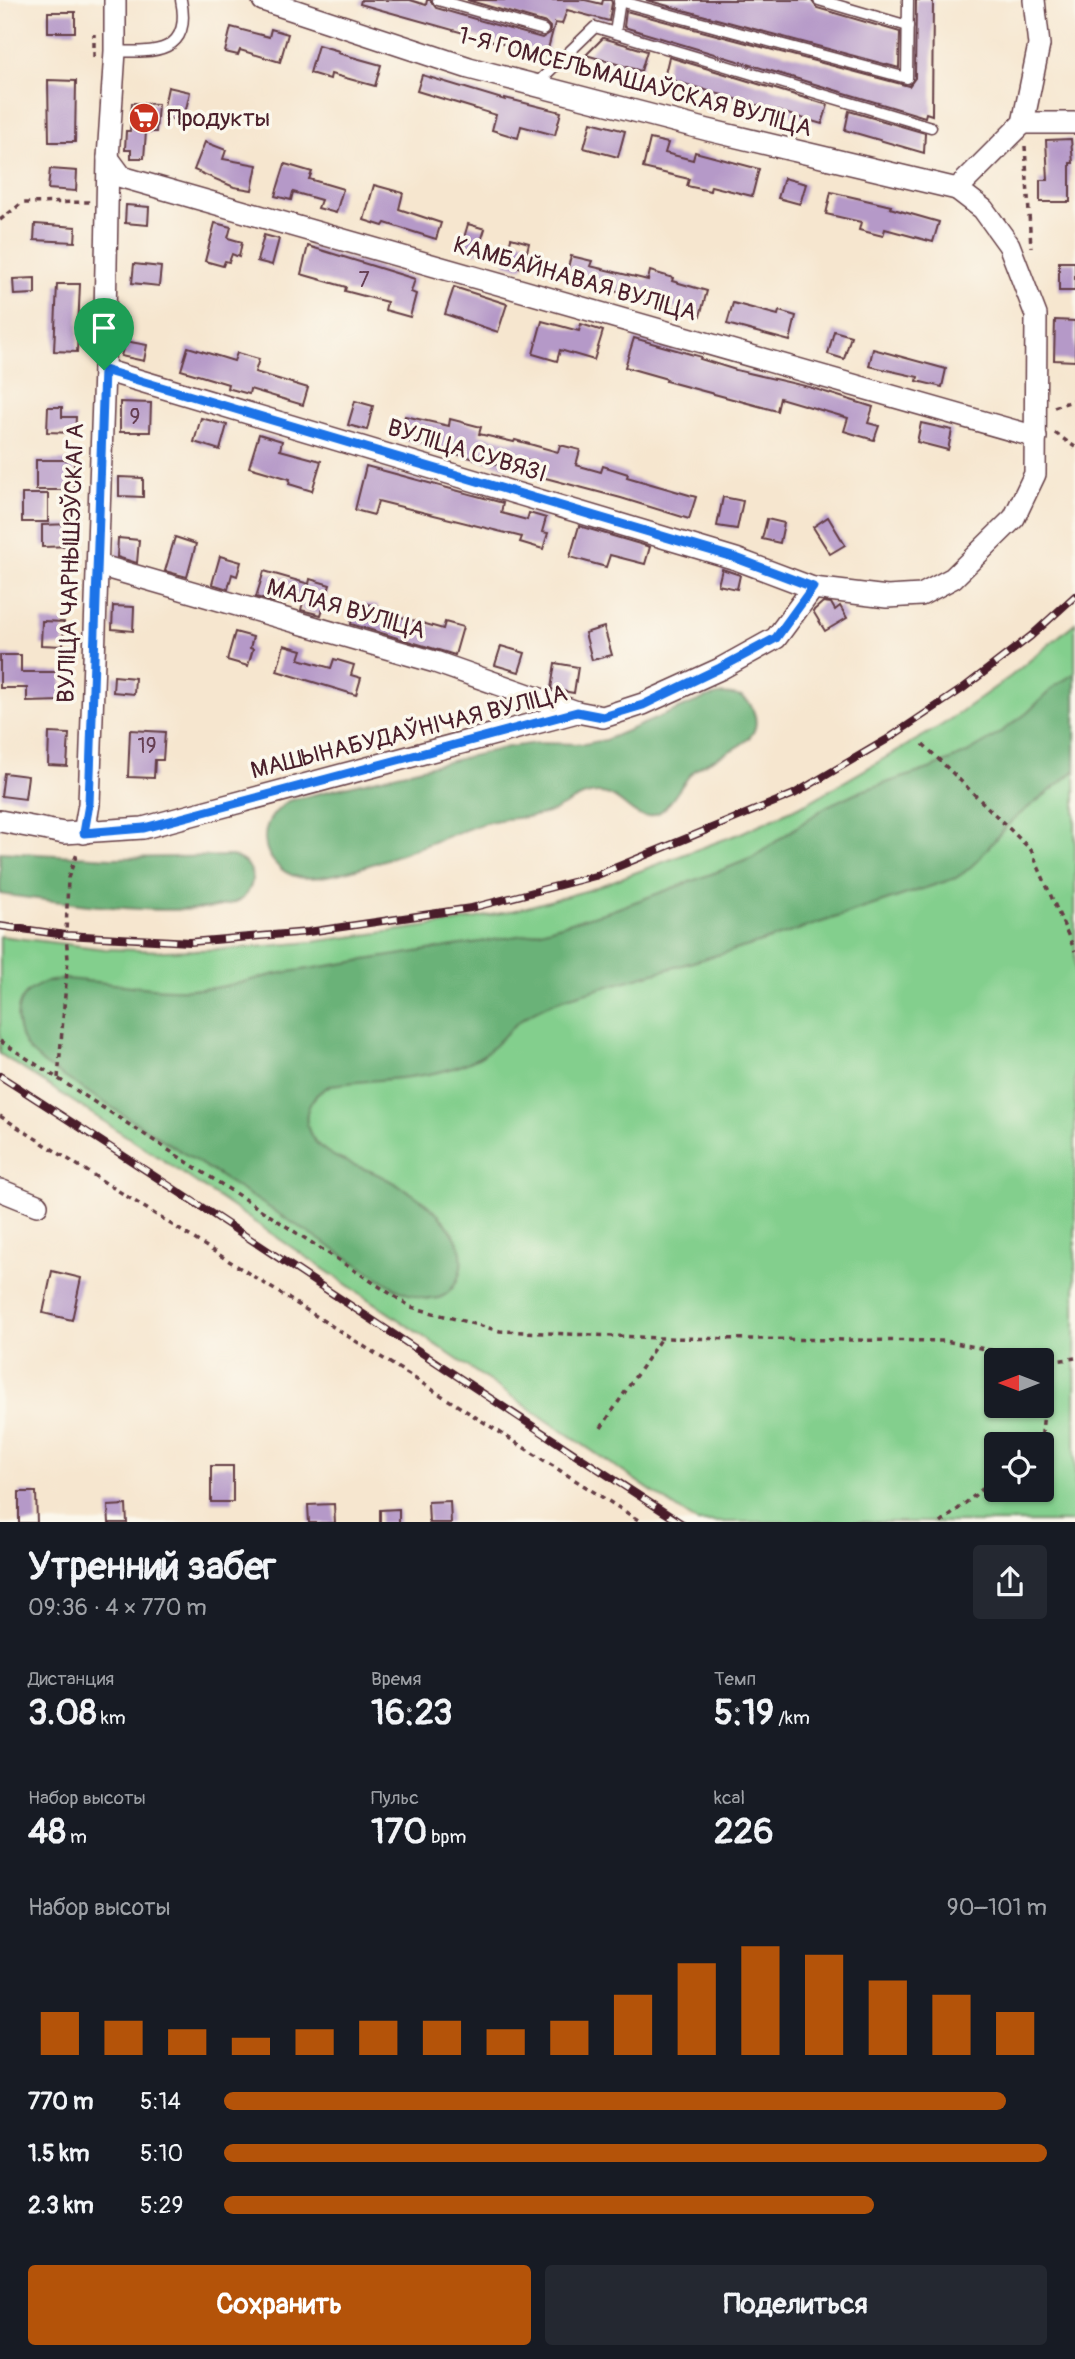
<!DOCTYPE html>
<html lang="ru">
<head>
<meta charset="utf-8">
<style>
	body { margin:0; font-family:Pangolin,sans-serif; background:#242831; color:#f1f3f6; height:100vh; display:flex; flex-direction:column; font-size:26px; white-space:nowrap }
	* { box-sizing:border-box; margin:0 }
	p { font-size:23px; color:#9ea1a6 }
	.icon { flex:none; width:38px; height:38px; fill:none; stroke:currentColor; stroke-width:2; stroke-linecap:round; stroke-linejoin:round }
	.map { position:relative; height:1522px; overflow:hidden }
	.sheet { display:flex; flex-direction:column; background:#171b24; flex:1 }
	.sheet>* { flex:none }
	.needle { width:46px; rotate:270deg }
	.fabs { position:absolute; left:984px; top:1348px; display:grid; gap:14px }
	.fabs a { display:grid; place-items:center; width:70px; height:70px; border-radius:7px; background:#171b24; box-shadow:0 2px 5px #0004; font-size:35px }
	.pin { position:absolute; display:grid; place-items:center; width:60px; height:60px; color:#fff; margin:-72px -30px; border-radius:50% 50% 50% 0; rotate:-45deg; box-shadow:0 0 7px #0007 }
	.pin .icon { rotate:45deg }
	.round { display:grid; place-items:center; flex:none; width:74px; height:74px; border-radius:7px; background:#242831 }
	.overview { display:flex; align-items:center; justify-content:space-between; height:119px; padding:0 28px }
	h1 { font-size:38px; font-weight:700; line-height:52px }
	.figures { display:grid; grid-template-columns:repeat(3,1fr); gap:10px; height:119px; padding:7px 28px }
	.figures div { display:grid; align-content:center }
	.figures b { font-size:35px; font-weight:700 }
	.figures small { font-size:19px; font-weight:400 }
	.figures p { font-size:19px }
	.chart { height:196px; padding:14px 28px }
	.chart p { display:flex; justify-content:space-between }
	.chart svg { width:100%; height:126px; margin-top:7px; stroke:#b45309; stroke-width:6 }
	.cta { display:flex; gap:14px; margin-top:auto; padding:14px 28px }
	.cta a { flex:1; height:80px; border-radius:7px; background:#b45309; color:#fff; font-size:28px; font-weight:700; line-height:80px; text-align:center }
	.cta a+a { background:#242831; color:#f1f3f6 }
	ul { padding:0 28px; list-style:none; font-size:23px }
	li { display:grid; grid-template-columns:112px 84px 1fr; align-items:center; height:52px }
	li i { height:18px; border-radius:9px; background:#b45309 }
	.map>svg:first-child { display:block }
</style>
</head>
<body>
<div class="map">
<svg width="1075" height="1523" viewBox="0 0 1075 1523">
	<rect width="100%" height="100%" fill="#fbf7ec"/>
	<filter id="ink" filterUnits="userSpaceOnUse"><feTurbulence type="fractalNoise" baseFrequency=".0143" numOctaves="2"/><feDisplacementMap in="SourceGraphic" scale="14" xChannelSelector="R" yChannelSelector="G"/><feConvolveMatrix kernelMatrix="1 2 1 2 8 2 1 2 1" color-interpolation-filters="sRGB"/></filter>
	<filter id="wash" filterUnits="userSpaceOnUse"><feTurbulence type="fractalNoise" baseFrequency=".00686" numOctaves="4" result="noise"/><feDisplacementMap in="SourceGraphic" scale="28" xChannelSelector="R" yChannelSelector="G"/><feGaussianBlur stdDeviation="1.57" result="paint"/><feColorMatrix in="noise" values="0 0 0 0 0 0 0 0 0 0 0 0 0 0 0 0 0 1.4 0 .05"/><feComposite in="paint" operator="in"/></filter>
	<g filter="url(#wash)">
		<rect width="100%" height="100%" fill="#f6e6cf"/>
		<!-- green -->
		<path fill="#83cf8d" stroke="#66775c" stroke-width="2" fill-rule="evenodd" d="M 1075,623 L 1075,1522 L 697,1522 L 154,1154 L 0,1054 L 0,936 L 105,949 L 165,951 L 231,949 L 312,942 L 453,923 L 516,910 L 589,890 L 741,833 L 809,802 L 942,725 L 1011,676 ZM 996,1360 L 1041,1360 L 1041,1405 L 996,1405 ZM 996,1444 L 1041,1444 L 1041,1489 L 996,1489 Z"/>
		<!-- forest -->
		<g fill="#6ab278" stroke="#5a6852" stroke-width="2">
			<path d="M 1075,673 L 1075,770 C 1056,788 1034,802 1014,819 C 993,838 981,863 956,878 L 749,946 L 563,999 C 546,1005 530,1012 516,1024 C 503,1035 495,1049 480,1057 C 433,1082 382,1077 331,1085 C 311,1095 299,1114 312,1137 C 325,1158 357,1165 377,1174 C 401,1186 426,1200 443,1220 C 451,1229 459,1241 461,1253 C 464,1273 453,1300 429,1299 C 418,1299 408,1294 398,1290 L 44,1064 C 39,1059 32,1054 28,1049 C 22,1041 19,1032 18,1023 C 13,992 41,980 67,979 C 115,983 164,993 213,988 C 235,985 255,979 276,974 L 530,934 L 610,911 L 722,870 L 752,858 L 827,806 L 855,793 L 929,769 L 967,753 L 991,739 L 1027,713 L 1055,686 Z"/>
			<path d="M 723,694 C 737,695 747,695 753,710 C 769,746 713,753 694,771 C 681,782 671,808 656,814 C 628,827 623,783 586,795 C 573,799 561,809 548,813 C 527,819 506,817 485,823 C 442,836 338,885 298,877 C 281,873 266,858 265,840 C 264,822 275,811 288,801 L 508,747 L 537,743 L 584,744 L 605,740 L 705,698 Z"/>
			<path d="M 0,852 L 112,858 L 232,856 C 243,860 252,865 252,878 C 252,887 247,896 240,900 C 197,922 51,901 0,894 Z"/>
		</g>
		<g id="blocks">
			<!-- building -->
			<g fill="#b599c8">
				<path d="M 361,0 L 410,0 L 426,5 L 427,0 L 430,0 L 436,8 L 542,38 L 550,33 L 550,27 L 546,23 L 467,0 L 585,0 L 602,4 L 603,0 L 611,0 L 612,3 L 609,21 L 567,10 L 562,24 L 555,23 L 546,56 L 360,4 Z"/>
				<path d="M 646,0 L 811,0 L 817,8 L 900,32 L 899,68 Z"/>
				<path d="M 916,0 L 933,0 L 932,115 L 926,113 L 925,117 L 624,27 L 626,11 L 909,86 L 915,78 Z"/>
				<rect x="48" y="12" width="27" height="20"/>
				<path d="M 231,27 L 269,37 L 271,29 L 288,34 L 280,62 L 240,50 L 238,55 L 225,52 Z"/>
				<path d="M 603,38 L 647,51 L 641,71 L 586,55 Z"/>
				<path d="M 318,45 L 339,51 L 338,53 L 381,65 L 375,86 L 331,74 L 330,79 L 310,73 Z"/>
				<path d="M 669,57 L 828,105 L 822,124 L 664,78 Z"/>
				<path d="M 422,75 L 505,100 L 505,98 L 561,112 L 555,135 L 521,126 L 518,138 L 492,130 L 496,115 L 417,91 Z"/>
				<path d="M 48,80 L 76,81 L 75,142 L 49,142 Z"/>
				<path d="M 168,87 L 190,92 L 183,122 L 162,116 Z"/>
				<path d="M 132,103 L 158,104 L 156,132 L 146,132 L 144,158 L 131,158 L 131,150 L 125,150 L 126,131 L 130,131 Z"/>
				<path d="M 849,111 L 925,133 L 924,153 L 845,130 Z"/>
				<path d="M 591,122 L 625,131 L 618,157 L 584,148 Z"/>
				<path d="M 650,139 L 668,143 L 665,153 L 693,160 L 695,152 L 759,169 L 752,196 L 711,186 L 710,191 L 687,186 L 689,179 L 643,168 Z"/>
				<path d="M 1071,139 L 1073,163 L 1070,163 L 1070,202 L 1040,202 L 1040,180 L 1048,180 L 1046,140 Z"/>
				<path d="M 205,142 L 226,150 L 223,159 L 257,165 L 252,190 L 234,187 L 194,170 Z"/>
				<path d="M 285,164 L 312,172 L 309,179 L 343,189 L 336,213 L 318,208 L 321,200 L 293,192 L 291,200 L 275,196 Z"/>
				<path d="M 50,169 L 77,171 L 76,191 L 48,189 Z"/>
				<path d="M 784,178 L 806,184 L 800,204 L 778,198 Z"/>
				<path d="M 374,185 L 403,193 L 399,209 L 441,223 L 436,239 L 385,223 L 383,226 L 364,220 Z"/>
				<path d="M 831,192 L 891,206 L 890,208 L 939,222 L 933,242 L 885,229 L 883,236 L 859,230 L 861,222 L 826,214 Z"/>
				<path d="M 126,205 L 149,207 L 148,225 L 125,223 Z"/>
				<path d="M 215,223 L 231,227 L 228,238 L 242,242 L 239,257 L 232,254 L 229,262 L 225,261 L 223,266 L 205,261 Z"/>
				<path d="M 35,224 L 76,227 L 75,242 L 34,240 Z"/>
				<path d="M 468,224 L 485,229 L 477,253 L 461,248 Z"/>
				<path d="M 264,235 L 279,239 L 272,265 L 257,261 Z"/>
				<path d="M 511,238 L 529,243 L 523,268 L 505,264 Z"/>
				<path d="M 308,246 L 415,279 L 411,292 L 416,294 L 410,317 L 385,310 L 387,302 L 345,291 L 346,287 L 301,274 Z"/>
				<path d="M 571,256 L 592,261 L 590,266 L 648,280 L 650,271 L 673,278 L 672,281 L 707,291 L 700,316 L 634,296 L 565,279 Z"/>
				<rect x="1059" y="262" width="16" height="29"/>
				<path d="M 134,264 L 161,267 L 159,286 L 132,283 Z"/>
				<path d="M 35,278 L 35,294 L 14,295 L 13,279 Z"/>
				<path d="M 57,284 L 80,284 L 77,352 L 54,351 Z"/>
				<path d="M 454,287 L 507,304 L 498,332 L 445,314 Z"/>
				<path d="M 733,303 L 778,315 L 779,311 L 796,316 L 790,341 L 727,324 Z"/>
				<path d="M 1055,320 L 1075,321 L 1075,361 L 1054,360 Z"/>
				<path d="M 542,321 L 579,331 L 581,324 L 603,331 L 594,360 L 560,350 L 557,361 L 533,354 Z"/>
				<path d="M 834,331 L 851,336 L 844,359 L 828,354 Z"/>
				<path d="M 634,338 L 701,357 L 700,359 L 736,370 L 809,387 L 873,407 L 868,423 L 879,426 L 874,440 L 844,431 L 848,418 L 780,398 L 777,411 L 666,381 L 667,379 L 625,367 Z"/>
				<path d="M 125,341 L 147,345 L 144,361 L 121,356 Z"/>
				<path d="M 188,347 L 234,361 L 237,353 L 259,359 L 255,372 L 308,388 L 303,405 L 250,389 L 249,394 L 227,388 L 228,384 L 181,370 Z"/>
				<path d="M 873,349 L 946,369 L 942,387 L 917,381 L 918,377 L 869,366 Z"/>
				<path d="M 355,401 L 373,406 L 367,430 L 348,425 Z"/>
				<path d="M 120,402 L 151,403 L 150,432 L 120,432 Z"/>
				<path d="M 48,407 L 62,407 L 62,417 L 76,417 L 75,433 L 47,432 Z"/>
				<path d="M 405,416 L 449,426 L 450,419 L 481,427 L 479,434 L 514,442 L 515,440 L 558,452 L 560,445 L 580,450 L 576,465 L 601,472 L 603,466 L 628,474 L 627,477 L 696,497 L 689,519 L 621,498 L 538,476 L 542,465 L 512,457 L 509,468 L 400,439 Z"/>
				<path d="M 201,418 L 227,425 L 220,450 L 194,442 Z"/>
				<path d="M 921,423 L 952,430 L 948,450 L 917,442 Z"/>
				<path d="M 259,434 L 282,441 L 280,450 L 321,461 L 312,491 L 289,484 L 290,479 L 249,467 Z"/>
				<rect x="36" y="460" width="38" height="30"/>
				<path d="M 366,466 L 503,503 L 501,513 L 527,520 L 529,513 L 546,518 L 542,532 L 548,533 L 543,549 L 520,542 L 522,537 L 378,501 L 374,515 L 355,510 Z"/>
				<path d="M 119,477 L 143,478 L 143,497 L 119,496 Z"/>
				<rect x="22" y="494" width="26" height="28"/>
				<path d="M 723,497 L 743,501 L 737,529 L 717,526 Z"/>
				<path d="M 828,517 L 845,545 L 830,554 L 813,527 Z"/>
				<path d="M 767,519 L 784,523 L 780,543 L 762,539 Z"/>
				<path d="M 73,524 L 73,546 L 42,547 L 42,525 Z"/>
				<path d="M 579,526 L 650,547 L 645,564 L 610,555 L 606,567 L 570,557 Z"/>
				<path d="M 175,537 L 196,544 L 187,577 L 165,571 Z"/>
				<path d="M 118,538 L 139,540 L 137,563 L 117,557 Z"/>
				<path d="M 220,556 L 241,562 L 237,576 L 232,574 L 228,589 L 212,584 Z"/>
				<path d="M 722,569 L 740,575 L 737,589 L 718,585 Z"/>
				<path d="M 264,571 L 309,584 L 310,579 L 330,585 L 321,615 L 301,610 L 304,598 L 276,590 L 273,602 L 256,597 Z"/>
				<path d="M 355,602 L 378,606 L 377,610 L 443,629 L 445,622 L 463,627 L 455,655 L 351,624 Z"/>
				<path d="M 823,602 L 831,603 L 835,610 L 840,606 L 847,618 L 825,631 L 813,611 Z"/>
				<path d="M 113,606 L 134,607 L 133,631 L 112,629 Z"/>
				<path d="M 42,621 L 64,622 L 63,646 L 41,645 Z"/>
				<path d="M 604,627 L 612,655 L 592,660 L 585,633 Z"/>
				<path d="M 235,632 L 253,637 L 250,648 L 253,649 L 248,666 L 227,660 Z"/>
				<path d="M 284,645 L 302,650 L 299,659 L 331,668 L 334,659 L 354,665 L 351,675 L 361,678 L 356,695 L 277,671 Z"/>
				<path d="M 501,646 L 525,653 L 519,672 L 495,665 Z"/>
				<path d="M 0,655 L 21,655 L 21,672 L 62,672 L 62,701 L 27,702 L 27,688 L 0,688 Z"/>
				<path d="M 555,663 L 578,667 L 574,693 L 551,689 Z"/>
				<path d="M 114,676 L 135,678 L 134,694 L 113,692 Z"/>
				<path d="M 130,730 L 165,732 L 163,760 L 155,760 L 154,778 L 128,777 Z"/>
				<path d="M 49,733 L 69,734 L 67,766 L 48,765 Z"/>
				<path d="M 4,773 L 28,776 L 25,799 L 1,796 Z"/>
				<path d="M 52,1271 L 81,1278 L 72,1320 L 43,1313 Z"/>
				<rect x="211" y="1466" width="22" height="36"/>
				<path d="M 19,1492 L 36,1492 L 37,1523 L 19,1523 Z"/>
				<path d="M 450,1501 L 451,1523 L 429,1523 L 428,1502 Z"/>
				<path d="M 334,1504 L 335,1523 L 309,1523 L 308,1505 Z"/>
				<path d="M 126,1505 L 127,1523 L 109,1523 L 108,1506 Z"/>
				<path d="M 399,1509 L 399,1523 L 380,1523 L 380,1510 Z"/>
			</g>
		</g>
	</g>
	<g filter="url(#ink)">
		<use href="#blocks" fill-opacity="0" stroke="#643d44" stroke-width="2"/>
		<g fill="none" stroke-linecap="round" stroke-linejoin="round">
			<!-- lane casing -->
			<g stroke="#643d44" stroke-width="13">
				<g id="lane">
					<path d="M 438,0 L 543,30"/>
					<path d="M 819,0 L 908,26"/>
					<path d="M 619,1 L 907,78 L 908,0"/>
					<path d="M 615,33 L 620,0"/>
					<path d="M 115,51 C 155,53 192,53 181,0"/>
					<path d="M 535,85 L 595,27 L 931,127"/>
				</g>
			</g>
			<!-- street casing -->
			<g stroke="#643d44" stroke-width="24">
				<g id="street">
					<path d="M 263,0 L 469,68 L 708,130 L 957,189"/>
					<path d="M 1023,123 L 1075,123"/>
					<path d="M 108,158 L 122,177 L 1036,437"/>
					<path d="M 104,370 L 736,559 L 813,588"/>
					<path d="M 98,565 L 435,662 L 577,712"/>
					<path d="M 0,821 L 64,833 L 143,828 L 577,712 L 603,717 L 643,704 L 720,669 L 776,638 L 813,588 L 887,597 L 921,595 L 953,578 L 1014,518 L 1035,474 L 1036,315 L 1009,245 L 983,209 L 957,189 L 1023,123 L 1039,45 L 1034,0"/>
					<path d="M 84,833 L 89,804 L 104,370 L 108,158 L 115,51 L 115,0"/>
					<path d="M 0,1190 L 37,1205"/>
				</g>
			</g>
			<!-- path -->
			<g stroke="#643d44" stroke-width="3.5" stroke-dasharray="5 5" stroke-linecap="butt">
				<path d="M 94,57 L 94,34"/>
				<path d="M 1025,146 L 1031,247"/>
				<path d="M 0,220 L 22,203 L 90,202"/>
				<path d="M 1054,407 L 1075,400"/>
				<path d="M 1055,433 L 1075,447"/>
				<path d="M 923,744 L 1031,850 L 1075,951"/>
				<path d="M 0,1041 L 411,1307 L 500,1331 L 661,1338 L 946,1341 L 1039,1360"/>
				<path d="M 58,1078 L 68,959 L 66,935 L 68,878 L 78,851"/>
				<path d="M 0,1116 L 643,1523"/>
				<path d="M 1041,1360 L 1049,1362 L 1075,1358"/>
				<path d="M 601,1428 L 661,1338"/>
				<path d="M 1039,1444 L 1041,1442 L 1049,1362"/>
				<path d="M 941,1523 L 996,1478"/>
			</g>
			<!-- lane -->
			<use href="#lane" stroke="#fff" stroke-width="10"/>
			<!-- street -->
			<use href="#street" stroke="#fff" stroke-width="21"/>
			<!-- rail casing -->
			<g stroke="#4a1f2b" stroke-width="8">
				<g id="rail">
					<path d="M 0,926 L 66,935 L 190,942 L 308,932 L 471,908 L 595,876 L 794,794 L 886,740 L 962,689 L 1031,636 L 1075,596"/>
					<path d="M 0,1076 C 229,1222 453,1376 681,1523"/>
				</g>
			</g>
			<!-- rail -->
			<use href="#rail" stroke="#fbf7ec" stroke-width="5" stroke-dasharray="16" stroke-linecap="butt"/>
		</g>
	</g>
	<g fill="none" stroke-linecap="round" stroke-linejoin="round" filter="url(#ink)">
		<!-- route casing -->
		<g stroke="#fff" stroke-width="14">
			<path id="route" d="M 104,370 L 736,558 L 813,587 L 776,638 L 720,668 L 643,705 L 603,717 L 577,712 L 144,828 L 84,833 L 89,804 Z"/>
		</g>
		<!-- route -->
		<use href="#route" stroke="#1a73e8" stroke-width="9"/>
	</g>
	<!-- icons -->
	<defs>
		<g id="supermarket-disc" transform="scale(1.575)"><circle r="9.5" fill="#c8321e" stroke="#fbf7ec"/><path d="M-6-5.5h2.5l.6 2H6L4.5 2H-2.5L-4.4-4H-6ZM-1.5 3.2a1.3 1.3 0 1 0 .1 0ZM3 3.2a1.3 1.3 0 1 0 .1 0Z" fill="#fff"/></g>
	</defs>
	<g fill-rule="evenodd">
		<use href="#supermarket-disc" x="144" y="118"/>
	</g>
	<g text-anchor="middle" dominant-baseline="central" stroke-width="7" stroke-linejoin="round" paint-order="stroke">
		<!-- number labels -->
		<g font-size="21" fill="#653e52">
			<text x="364" y="280">7</text>
			<text x="135" y="417">9</text>
			<text x="147" y="746">19</text>
		</g>
		<!-- street labels -->
		<g font-size="24" fill="#4a1f2b" stroke="#fbf7ec">
			<text transform="translate(635 82) rotate(15)">1-Я ГОМСЕЛЬМАШАЎСКАЯ ВУЛІЦА</text>
			<text transform="translate(575 279) rotate(16)">КАМБАЙНАВАЯ ВУЛІЦА</text>
			<text transform="translate(467 451) rotate(17)">ВУЛІЦА СУВЯЗІ</text>
			<text transform="translate(71 563) rotate(-88)">ВУЛІЦА ЧАРНЫШЭЎСКАГА</text>
			<text transform="translate(346 609) rotate(16)">МАЛАЯ ВУЛІЦА</text>
			<text transform="translate(409 732) rotate(-14)">МАШЫНАБУДАЎНІЧАЯ ВУЛІЦА</text>
		</g>
		<!-- poi labels -->
		<g font-size="24" fill="#4a1f2b" stroke="#fbf7ec" text-anchor="start">
			<text x="167" y="118">Продукты</text>
		</g>
	</g>
</svg>
<div class="fabs">
<a><svg class="needle" viewBox="-14 -14 28 28"><path d="M0-13l5 13h-10z" fill="#e53935"/><path d="M0 13l5-13h-10z" fill="#9ea1a6"/></svg></a>
<a><svg class="icon" aria-label="locate" viewBox="0 0 24 24"><circle cx="12" cy="12" r="6"/><path d="M12 2v4M12 18v4M2 12h4M18 12h4"/></svg></a>
</div>
<div class="pin" style="left:104px;top:370px;background:#1e9e55"><svg class="icon" aria-label="arrive" viewBox="0 0 24 24"><path d="M6 21V4h12l-3 4 3 4H6"/></svg></div>
</div>
<section class="sheet">
<div class="overview"><div><h1>Утренний забег</h1><p>09:36 · 4 × 770 m</p></div><a class="round"><svg class="icon" aria-label="share" viewBox="0 0 24 24"><path d="M12 15V3M7 8l5-5 5 5M5 13v7h14v-7"/></svg></a></div>
<div class="figures">
<div><p>Дистанция</p><b>3.08<small> km</small></b></div>
<div><p>Время</p><b>16:23</b></div>
<div><p>Темп</p><b>5:19<small> /km</small></b></div>
</div>
<div class="figures">
<div><p>Набор высоты</p><b>48<small> m</small></b></div>
<div><p>Пульс</p><b>170<small> bpm</small></b></div>
<div><p>kcal</p><b>226</b></div>
</div>
<div class="chart"><p><span>Набор высоты</span>90–101 m</p>
<svg viewBox="0 0 160 44" preserveAspectRatio="none"><path d="M5 44V29M15 44V32M25 44V35M35 44V38M45 44V35M55 44V32M65 44V32M75 44V35M85 44V32M95 44V23M105 44V12M115 44V6M125 44V9M135 44V18M145 44V23M155 44V29"/></svg>
</div>
<ul>
<li><b>770 m</b>5:14<i style="width:95%"></i></li>
<li><b>1.5 km</b>5:10<i style="width:100%"></i></li>
<li><b>2.3 km</b>5:29<i style="width:79%"></i></li>
</ul>
<div class="cta"><a>Сохранить</a><a>Поделиться</a></div>
</section>
</body>
</html>
